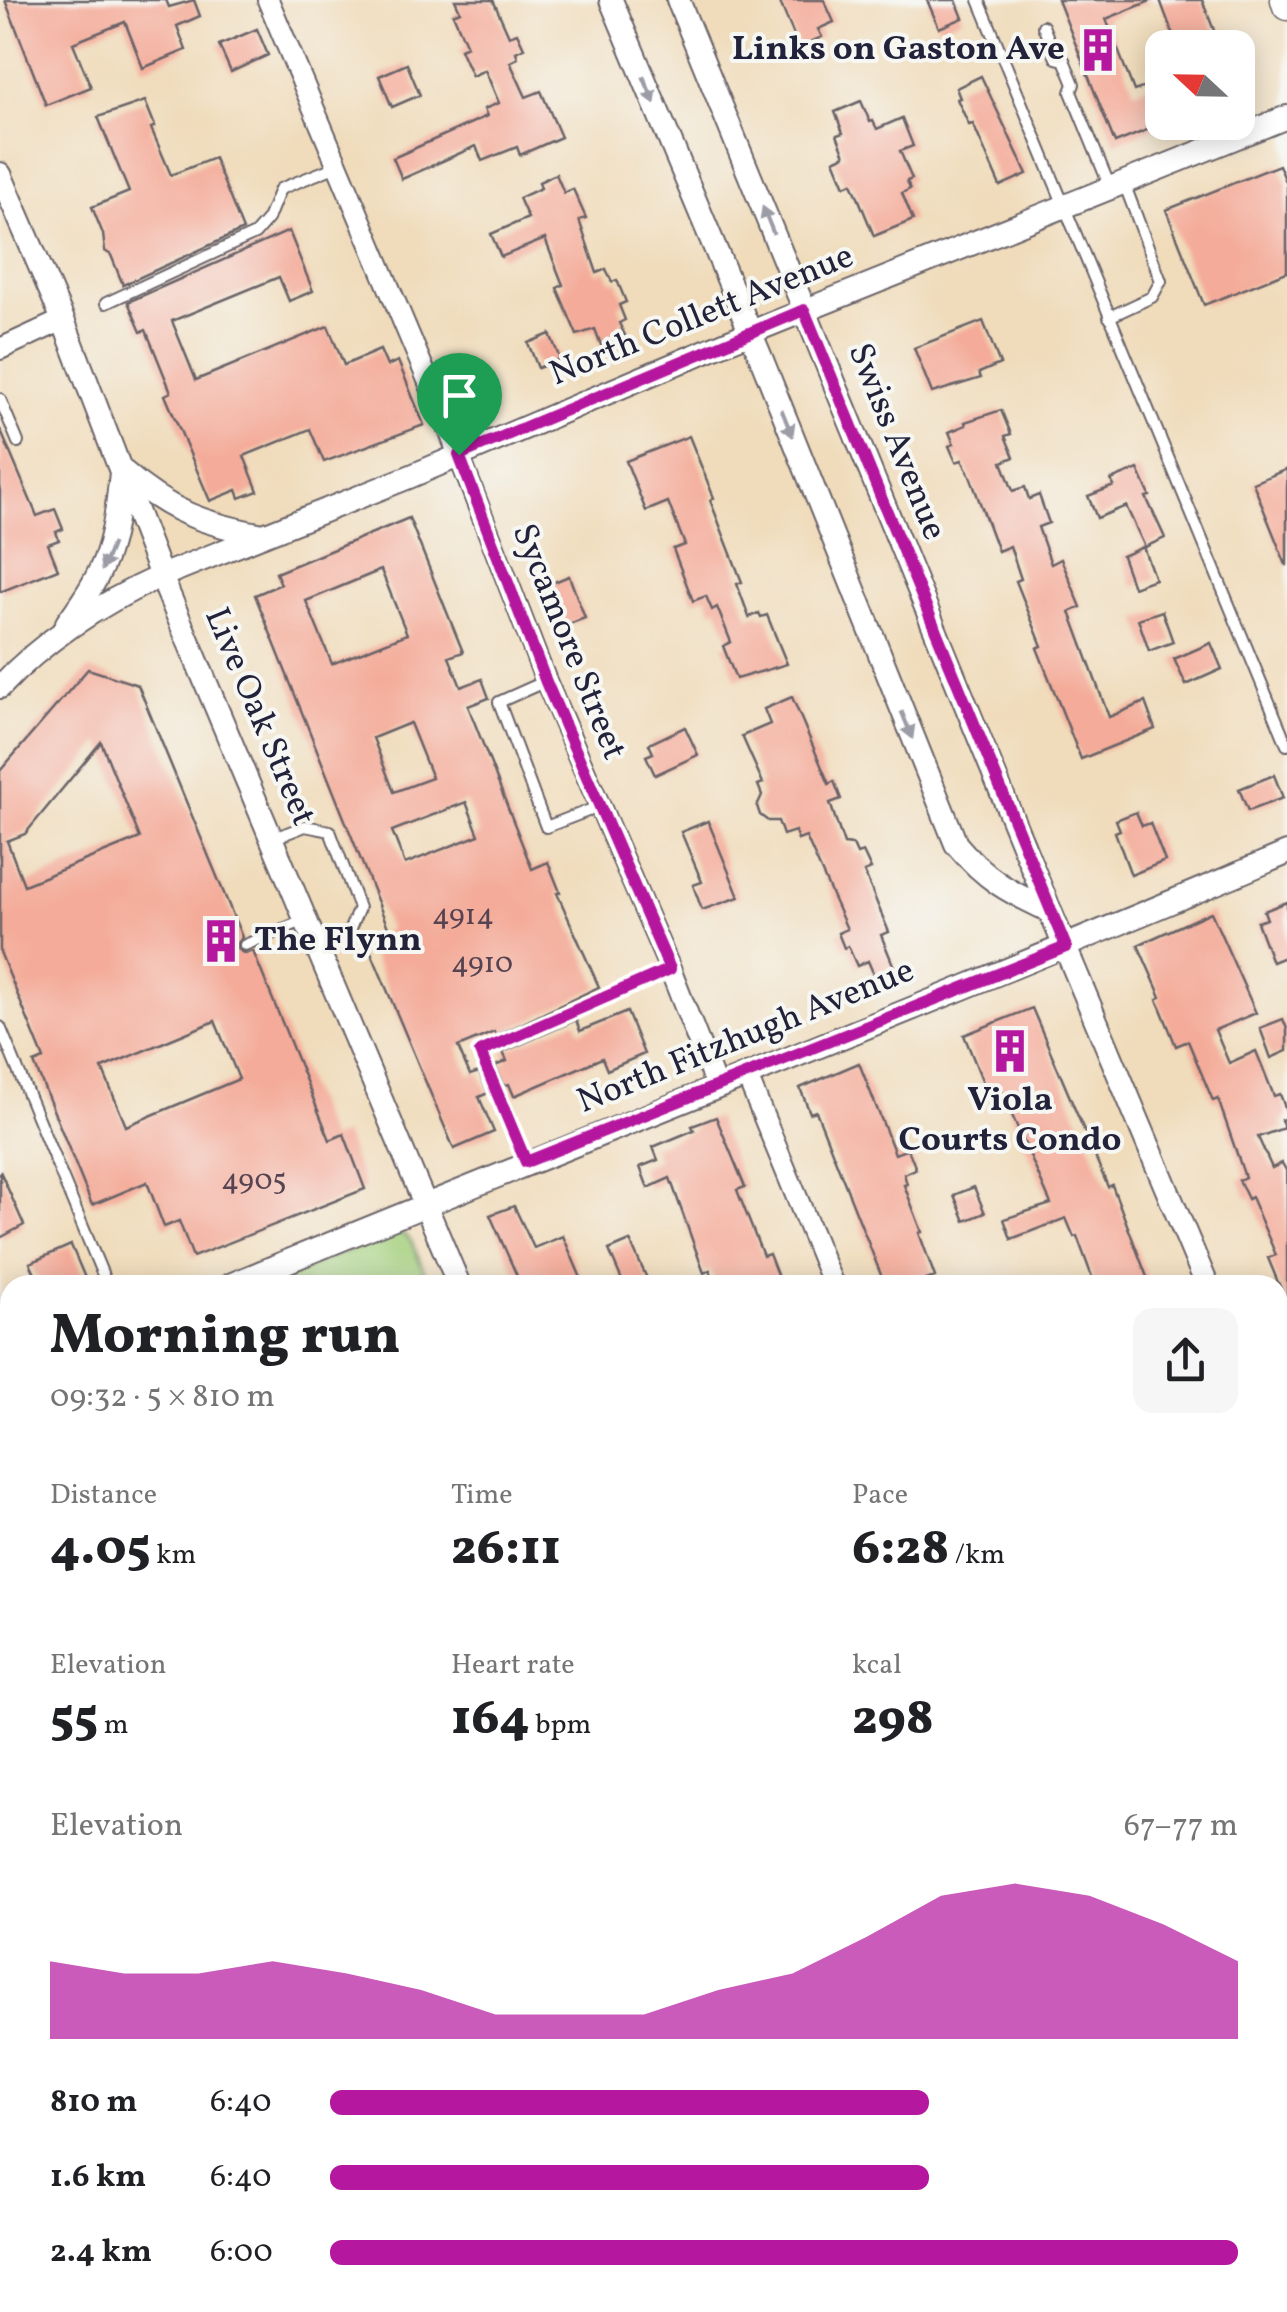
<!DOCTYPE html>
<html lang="en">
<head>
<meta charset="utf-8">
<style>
	body { margin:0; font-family:Vollkorn,serif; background:#f6f6f6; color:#202124; height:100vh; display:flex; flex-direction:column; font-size:38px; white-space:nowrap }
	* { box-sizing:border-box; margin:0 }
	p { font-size:32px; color:#757577 }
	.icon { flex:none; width:55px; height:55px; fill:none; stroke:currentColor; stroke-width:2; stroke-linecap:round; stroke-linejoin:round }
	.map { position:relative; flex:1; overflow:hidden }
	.drawer { position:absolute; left:0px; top:1275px; width:1288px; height:1038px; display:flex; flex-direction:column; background:#fff; border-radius:30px 30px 0 0; box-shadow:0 5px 25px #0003 }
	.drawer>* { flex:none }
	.needle { width:65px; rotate:292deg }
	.buttons { position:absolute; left:1145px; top:30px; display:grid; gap:20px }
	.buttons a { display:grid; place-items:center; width:110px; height:110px; border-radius:20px; background:#fff; box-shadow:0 5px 25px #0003; font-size:50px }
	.pin { position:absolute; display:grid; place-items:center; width:85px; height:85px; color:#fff; margin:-102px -42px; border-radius:50% 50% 50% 0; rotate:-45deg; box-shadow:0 0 10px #0007 }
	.pin .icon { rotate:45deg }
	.round { display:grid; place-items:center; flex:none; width:105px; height:105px; border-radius:20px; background:#f6f6f6 }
	.overview { display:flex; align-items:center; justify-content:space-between; height:170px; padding:0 50px }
	h1 { font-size:55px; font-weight:800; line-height:75px }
	.stats { display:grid; grid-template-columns:repeat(3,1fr); gap:15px; height:170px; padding:10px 50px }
	.stats div { display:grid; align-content:center }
	.stats b { font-size:50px; font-weight:800 }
	.stats small { font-size:28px; font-weight:400 }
	.stats p { font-size:28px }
	.chart { height:280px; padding:20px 50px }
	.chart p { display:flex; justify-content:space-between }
	.chart svg { width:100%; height:180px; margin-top:10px; fill:#b5179e; opacity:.7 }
	ul { padding:0 50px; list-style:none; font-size:32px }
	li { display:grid; grid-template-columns:160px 120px 1fr; align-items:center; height:75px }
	li i { height:25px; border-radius:12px; background:#b5179e }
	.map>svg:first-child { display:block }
</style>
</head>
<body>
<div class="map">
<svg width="1287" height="2312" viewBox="0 0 1287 2312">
	<rect width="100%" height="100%" fill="#f6f6f2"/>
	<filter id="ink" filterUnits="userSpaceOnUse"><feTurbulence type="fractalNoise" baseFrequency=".01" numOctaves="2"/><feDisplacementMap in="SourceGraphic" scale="20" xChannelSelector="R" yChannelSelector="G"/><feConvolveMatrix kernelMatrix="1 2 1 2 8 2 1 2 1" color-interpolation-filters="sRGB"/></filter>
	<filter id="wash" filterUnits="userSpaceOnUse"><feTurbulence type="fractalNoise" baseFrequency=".0048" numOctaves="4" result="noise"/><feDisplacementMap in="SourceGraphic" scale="40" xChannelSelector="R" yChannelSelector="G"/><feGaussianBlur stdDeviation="2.25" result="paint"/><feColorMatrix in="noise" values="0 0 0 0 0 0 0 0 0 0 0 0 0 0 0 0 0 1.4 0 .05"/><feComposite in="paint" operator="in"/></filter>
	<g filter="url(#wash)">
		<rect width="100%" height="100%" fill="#f0dcbb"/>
		<!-- green -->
		<path fill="#a3cf7c" stroke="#62785c" stroke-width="2.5" d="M 393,1232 L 402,1233 L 411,1241 L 430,1285 L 264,1285 Z"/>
		<g id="blocks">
			<!-- building -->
			<g fill="#f4ab99" fill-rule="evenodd">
				<path d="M 5,0 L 166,0 L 169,7 L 194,0 L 200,16 L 177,26 L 186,50 L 143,68 L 125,22 L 73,43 L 91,87 L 46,105 Z"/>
				<path d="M 455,0 L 493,0 L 509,36 L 517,33 L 524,48 L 516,52 L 518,58 L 510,62 L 526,97 L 541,91 L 561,137 L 520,155 L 517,147 L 482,161 L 476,146 L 402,179 L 393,158 L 487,116 L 484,109 L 499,103 L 485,70 L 472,76 L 460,49 L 467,46 L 453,14 L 460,11 Z"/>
				<path d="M 779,0 L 824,0 L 834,22 L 818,29 L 822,37 L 799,47 Z"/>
				<path d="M 927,0 L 956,0 L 963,18 L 939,28 Z"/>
				<path d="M 1058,0 L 1153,0 L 1106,19 L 1134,91 L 1162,81 L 1162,124 L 1115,143 Z"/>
				<path d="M 1160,0 L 1202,0 L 1221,48 L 1178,48 Z"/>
				<path d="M 257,29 L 268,55 L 231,72 L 219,45 Z"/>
				<path d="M 407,64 L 420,95 L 392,107 L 379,76 Z"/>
				<path d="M 981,76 L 1027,174 L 1000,186 L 973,124 L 969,125 L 957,99 L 960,98 L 956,88 Z"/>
				<path d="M 145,101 L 155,126 L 151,128 L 171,175 L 214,158 L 243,230 L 123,285 L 111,255 L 105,251 L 103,234 L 92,207 L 129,192 L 98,117 Z"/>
				<path d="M 861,101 L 870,122 L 873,121 L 877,129 L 902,118 L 913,146 L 900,151 L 912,179 L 907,181 L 910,189 L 902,193 L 913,220 L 874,236 L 852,183 L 845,186 L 834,160 L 845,155 L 837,135 L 843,133 L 835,112 Z"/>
				<path d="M 1279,165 L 1287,184 L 1287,272 L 1204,305 L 1166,210 Z"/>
				<path d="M 556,174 L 564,193 L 573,189 L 586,218 L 579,220 L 597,273 L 606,269 L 612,282 L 617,280 L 626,302 L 619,305 L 625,320 L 619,323 L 625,335 L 601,345 L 595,329 L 577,335 L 557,288 L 563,285 L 545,239 L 501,257 L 491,234 L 528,218 L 519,198 L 541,188 L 539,182 Z"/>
				<path d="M 289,231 L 313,291 L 289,301 L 279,277 L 172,321 L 196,380 L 328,326 L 344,365 L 380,350 L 387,366 L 398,361 L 424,425 L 324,462 L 310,429 L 244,456 L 258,491 L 240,498 L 237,490 L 210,501 L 165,395 L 171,392 L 146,330 L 141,332 L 128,302 Z"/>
				<path d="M 983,321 L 1000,364 L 979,373 L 981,378 L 932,393 L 914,348 Z"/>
				<path d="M 550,334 L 560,359 L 538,368 L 528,343 Z"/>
				<path d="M 1001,410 L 1011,434 L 1005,436 L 1014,457 L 1002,462 L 1013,491 L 1025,487 L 1029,499 L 1039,495 L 1049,523 L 1038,527 L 1051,564 L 1061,559 L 1081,607 L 1070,612 L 1109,717 L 1145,702 L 1155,729 L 1081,759 L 1037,648 L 1042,646 L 1016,581 L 1021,579 L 1010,546 L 998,551 L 970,476 L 962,460 L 956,462 L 949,446 L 954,444 L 949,432 L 966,425 L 965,422 Z"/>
				<path d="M 0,429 L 37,516 L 55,509 L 63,529 L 56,532 L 59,540 L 48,544 L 58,569 L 0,592 Z"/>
				<path d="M 689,436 L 714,498 L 710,500 L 742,582 L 737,584 L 749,617 L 759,613 L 761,617 L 767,615 L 787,664 L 736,679 L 723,646 L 731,642 L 717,607 L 712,610 L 706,596 L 693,601 L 673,549 L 685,545 L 668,502 L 646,511 L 626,461 Z"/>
				<path d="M 1138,469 L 1150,496 L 1146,497 L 1165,538 L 1145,547 L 1126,506 L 1097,518 L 1088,496 L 1114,486 L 1111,480 Z"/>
				<path d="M 1287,469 L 1287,565 L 1286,565 L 1253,483 Z"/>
				<path d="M 409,518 L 463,652 L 449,657 L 461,687 L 482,679 L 489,698 L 468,706 L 532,869 L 548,862 L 560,892 L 557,893 L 599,987 L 496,1036 L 494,1032 L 458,1047 L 470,1075 L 479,1072 L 488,1093 L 479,1097 L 494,1132 L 454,1149 L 366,940 L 389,930 L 255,595 L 281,584 L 276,573 ZM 381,570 L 407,634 L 332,664 L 306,601 ZM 410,723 L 432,778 L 394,792 L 373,738 ZM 466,802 L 479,835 L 405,864 L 392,831 Z"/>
				<path d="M 1143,547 L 1155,579 L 1133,587 L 1122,556 Z"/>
				<path d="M 569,576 L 585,618 L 559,628 L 542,587 Z"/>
				<path d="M 1162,611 L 1173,642 L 1149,651 L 1138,619 Z"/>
				<path d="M 1211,643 L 1222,669 L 1186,685 L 1174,659 Z"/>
				<path d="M 88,669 L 138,685 L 242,937 L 237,943 L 237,949 L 245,954 L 253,951 L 330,1140 L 344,1134 L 365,1189 L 193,1257 L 179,1221 L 164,1227 L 147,1182 L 92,1205 L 34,1063 L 44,1059 L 0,952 L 0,771 ZM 101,742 L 140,838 L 24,885 L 7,841 L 25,834 ZM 215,1021 L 239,1079 L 126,1126 L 102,1068 Z"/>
				<path d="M 792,697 L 829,784 L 834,781 L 841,799 L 830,803 L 844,844 L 853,845 L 857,854 L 863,852 L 871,869 L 864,872 L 889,932 L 881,935 L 894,967 L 874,975 L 868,961 L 857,966 L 848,946 L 844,948 L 838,933 L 847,929 L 806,837 L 798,840 L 795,831 L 783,835 L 778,821 L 768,821 L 760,815 L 757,806 L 762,795 L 758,785 L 763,783 L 742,736 L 770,724 L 764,709 Z"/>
				<path d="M 685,727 L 698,755 L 655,775 L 646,756 L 653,753 L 649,744 Z"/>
				<path d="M 1274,775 L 1283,798 L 1248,811 L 1239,789 Z"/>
				<path d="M 1136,812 L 1142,826 L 1150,823 L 1165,861 L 1131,875 L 1115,832 L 1120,830 L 1116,820 Z"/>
				<path d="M 708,821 L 739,897 L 702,910 L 693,885 L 702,882 L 681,832 Z"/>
				<path d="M 1287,902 L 1287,956 L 1272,962 L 1257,922 L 1267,919 L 1264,911 Z"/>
				<path d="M 1211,912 L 1256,1013 L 1215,1030 L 1229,1063 L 1256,1051 L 1274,1096 L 1280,1094 L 1287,1113 L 1287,1118 L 1281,1120 L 1284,1128 L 1258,1137 L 1272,1168 L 1282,1163 L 1287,1172 L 1287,1304 L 1268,1258 L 1276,1255 L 1251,1197 L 1248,1199 L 1239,1180 L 1245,1177 L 1218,1099 L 1213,1101 L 1188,1041 L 1176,1046 L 1157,999 L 1161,997 L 1138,945 Z"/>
				<path d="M 1032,1008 L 1108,1187 L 1112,1185 L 1150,1285 L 1095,1285 L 1077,1236 L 1074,1237 L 1066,1218 L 1011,1239 L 1004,1219 L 1051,1204 L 1001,1090 L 988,1095 L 964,1035 Z"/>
				<path d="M 627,1012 L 644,1054 L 607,1070 L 602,1058 L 514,1096 L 509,1084 L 504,1086 L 495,1066 L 507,1061 L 503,1052 L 576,1020 L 580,1031 Z"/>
				<path d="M 1283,1019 L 1287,1029 L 1287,1051 L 1271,1058 L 1260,1028 Z"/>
				<path d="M 859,1063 L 895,1154 L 908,1149 L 916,1169 L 904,1174 L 907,1184 L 904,1185 L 922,1232 L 919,1233 L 935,1277 L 912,1285 L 885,1285 L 816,1111 L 810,1113 L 800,1088 Z"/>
				<path d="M 716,1117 L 745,1187 L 737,1190 L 763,1256 L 769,1254 L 781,1285 L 716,1285 L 710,1270 L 704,1273 L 670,1178 L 648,1188 L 640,1167 L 658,1160 L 653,1147 L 694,1130 L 692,1126 Z"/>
				<path d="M 0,1171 L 24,1225 L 0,1238 Z"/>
				<path d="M 974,1187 L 985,1213 L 965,1221 L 954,1195 Z"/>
				<path d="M 514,1206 L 534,1248 L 563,1236 L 584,1285 L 521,1285 L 490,1215 Z"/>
				<path d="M 630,1241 L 650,1285 L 624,1285 L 609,1250 Z"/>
				<path d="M 71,1245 L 88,1285 L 40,1285 L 30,1263 Z"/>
			</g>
		</g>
	</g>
	<g filter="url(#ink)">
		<use href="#blocks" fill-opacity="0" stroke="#6a6368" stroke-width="2.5"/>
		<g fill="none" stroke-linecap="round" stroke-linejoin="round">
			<!-- service casing -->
			<g stroke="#6a6368" stroke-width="14">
				<g id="service">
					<path d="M 979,0 L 1287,745"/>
					<path d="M 1043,26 L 1056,58 L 1064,60 L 1074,84 L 1071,92 L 1110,187"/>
					<path d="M 106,303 L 255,234 L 268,219 L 280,189 L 337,166"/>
					<path d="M 1109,317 L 1152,297 L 1161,281 L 1124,183"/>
					<path d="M 0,399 L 18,442"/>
					<path d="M 546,681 L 499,702 L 546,827 L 598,807"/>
					<path d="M 272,839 L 305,826 L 330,831 L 359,908 L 349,931 L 318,946"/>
					<path d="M 245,945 L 305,920"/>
					<path d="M 0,1027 L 107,1285"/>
					<path d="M 527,1162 L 480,1053 L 670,969"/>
					<path d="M 0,1312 L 10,1308"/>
					<path d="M 0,1352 L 10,1374"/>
					<path d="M 0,1493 L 10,1488"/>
					<path d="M 0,1990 L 10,2016"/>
					<path d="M 2,2025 L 10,2045"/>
					<path d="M 817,2312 L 842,2302"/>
				</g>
			</g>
			<!-- minor casing -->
			<g stroke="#6a6368" stroke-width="24">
				<g id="minor">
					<path d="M 268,0 L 449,430 L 546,681 L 670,969 L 716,1086"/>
					<path d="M 0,349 L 63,320"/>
					<path d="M 746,1074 L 833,1285"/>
					<path d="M 1278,1528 L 1287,1524"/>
					<path d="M 0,1698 L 10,1694"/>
					<path d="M 0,2025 L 10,2021"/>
					<path d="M 1278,2069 L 1287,2065"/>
					<path d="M 1278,2295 L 1287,2291"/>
					<path d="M 1257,2302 L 1261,2312"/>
					<path d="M 679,2312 L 702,2302"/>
				</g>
			</g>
			<!-- tertiary casing -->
			<g stroke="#6a6368" stroke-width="26">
				<g id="tertiary">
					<path d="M 611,0 L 762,360 L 956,844 C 986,880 1009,892 1050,911"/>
					<path d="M 678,0 L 1050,911 L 1207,1285"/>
					<path d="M 0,174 L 63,320 L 161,576 L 459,1285"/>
					<path d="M 124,472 C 169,512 205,524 263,535"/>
					<path d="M 67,623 C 110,564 113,545 121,473"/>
					<path d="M 0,687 C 45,639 101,603 161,576 L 409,477 L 729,341 L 1287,117"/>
					<path d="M 230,1285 C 582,1140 937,1002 1287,853"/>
					<path d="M 0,1380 L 10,1376"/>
					<path d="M 1278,1456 L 1287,1479"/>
					<path d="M 0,1517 L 10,1541"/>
					<path d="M 332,2302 L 336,2312"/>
					<path d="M 876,2302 L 880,2312"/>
				</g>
			</g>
			<!-- secondary casing -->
			<g stroke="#6a6368" stroke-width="31">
				<path id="secondary" d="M 1285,0 L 1287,6"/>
			</g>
			<!-- service -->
			<use href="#service" stroke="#fff" stroke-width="10"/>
			<!-- minor -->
			<use href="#minor" stroke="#fff" stroke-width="20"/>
			<!-- tertiary -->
			<use href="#tertiary" stroke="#fff" stroke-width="22"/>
			<!-- secondary -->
			<use href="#secondary" stroke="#fff" stroke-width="28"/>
		</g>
		<!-- one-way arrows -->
		<defs><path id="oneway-solid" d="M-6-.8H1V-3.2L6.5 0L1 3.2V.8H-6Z" transform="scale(2.5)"/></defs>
		<g fill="#9c9ca7">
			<use href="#oneway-solid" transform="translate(649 90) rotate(67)"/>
			<use href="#oneway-solid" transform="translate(768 220) rotate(-112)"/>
			<use href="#oneway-solid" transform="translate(787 423) rotate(68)"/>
			<use href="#oneway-solid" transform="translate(107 557) rotate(112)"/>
			<use href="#oneway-solid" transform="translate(907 725) rotate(68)"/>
		</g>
	</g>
	<g fill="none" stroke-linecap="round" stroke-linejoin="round" filter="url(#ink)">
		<!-- route casing -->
		<g stroke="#fff" stroke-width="20">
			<path id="route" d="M 804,310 L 1066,947 L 526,1162 L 480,1052 L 670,969 L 546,682 L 459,455 Z"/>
		</g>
		<!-- route -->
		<use href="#route" stroke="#b5179e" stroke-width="12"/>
	</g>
	<!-- icons -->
	<defs>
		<g id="building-bare" transform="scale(3.45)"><path d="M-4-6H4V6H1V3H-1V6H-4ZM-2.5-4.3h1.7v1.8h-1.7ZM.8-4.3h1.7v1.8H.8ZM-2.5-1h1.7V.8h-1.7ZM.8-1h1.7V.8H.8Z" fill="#b5179e" stroke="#f6f6f2" stroke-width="2.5" paint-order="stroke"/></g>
	</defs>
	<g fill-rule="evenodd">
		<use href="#building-bare" x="1098" y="50"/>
		<use href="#building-bare" x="221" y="941"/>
		<use href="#building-bare" x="1010" y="1051"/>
	</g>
	<g text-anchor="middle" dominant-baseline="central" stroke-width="8" stroke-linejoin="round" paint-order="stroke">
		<!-- number labels -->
		<g font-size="30" fill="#564452">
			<text x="463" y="916">4914</text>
			<text x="482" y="964">4910</text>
			<text x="254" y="1181">4905</text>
		</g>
		<!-- poi labels -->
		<g font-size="35" font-weight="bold" fill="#22223b" stroke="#f6f6f2" text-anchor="end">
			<text x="1065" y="50">Links on Gaston Ave</text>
			<text x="254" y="941" text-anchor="start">The Flynn</text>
			<text x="1010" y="1101" text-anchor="middle">Viola<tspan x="1010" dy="40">Courts Condo</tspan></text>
		</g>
		<!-- street labels -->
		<g font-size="35" fill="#22223b" stroke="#f6f6f2">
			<text transform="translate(702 316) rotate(-22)">North Collett Avenue</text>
			<text transform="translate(896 442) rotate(68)">Swiss Avenue</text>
			<text transform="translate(568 642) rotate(68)">Sycamore Street</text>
			<text transform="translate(259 717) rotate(67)">Live Oak Street</text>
			<text transform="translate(746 1037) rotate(-22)">North Fitzhugh Avenue</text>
		</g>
	</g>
</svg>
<div class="buttons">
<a><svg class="needle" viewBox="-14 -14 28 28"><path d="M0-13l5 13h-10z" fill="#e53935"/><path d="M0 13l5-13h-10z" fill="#757577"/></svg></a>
</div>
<div class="pin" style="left:459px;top:455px;background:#1e9e55"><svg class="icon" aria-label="arrive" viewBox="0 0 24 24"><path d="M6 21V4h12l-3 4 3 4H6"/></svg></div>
<section class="drawer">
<div class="overview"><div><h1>Morning run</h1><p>09:32 · 5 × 810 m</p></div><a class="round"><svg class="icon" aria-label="share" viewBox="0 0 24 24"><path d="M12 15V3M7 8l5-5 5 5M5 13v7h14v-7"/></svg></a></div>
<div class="stats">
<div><p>Distance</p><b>4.05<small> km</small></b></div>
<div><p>Time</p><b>26:11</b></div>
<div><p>Pace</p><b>6:28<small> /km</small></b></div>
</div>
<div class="stats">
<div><p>Elevation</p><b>55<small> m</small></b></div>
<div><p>Heart rate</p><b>164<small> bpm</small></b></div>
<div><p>kcal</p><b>298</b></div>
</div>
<div class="chart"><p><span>Elevation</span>67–77 m</p>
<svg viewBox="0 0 160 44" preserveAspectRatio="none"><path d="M0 44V25L10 28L20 28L30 25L40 28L50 32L60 38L70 38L80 38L90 32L100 28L110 19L120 9L130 6L140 9L150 16L160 25V44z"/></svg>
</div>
<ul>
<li><b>810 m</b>6:40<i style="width:66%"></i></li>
<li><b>1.6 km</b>6:40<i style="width:66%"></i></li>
<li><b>2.4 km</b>6:00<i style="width:100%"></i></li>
</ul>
</section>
</div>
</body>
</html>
